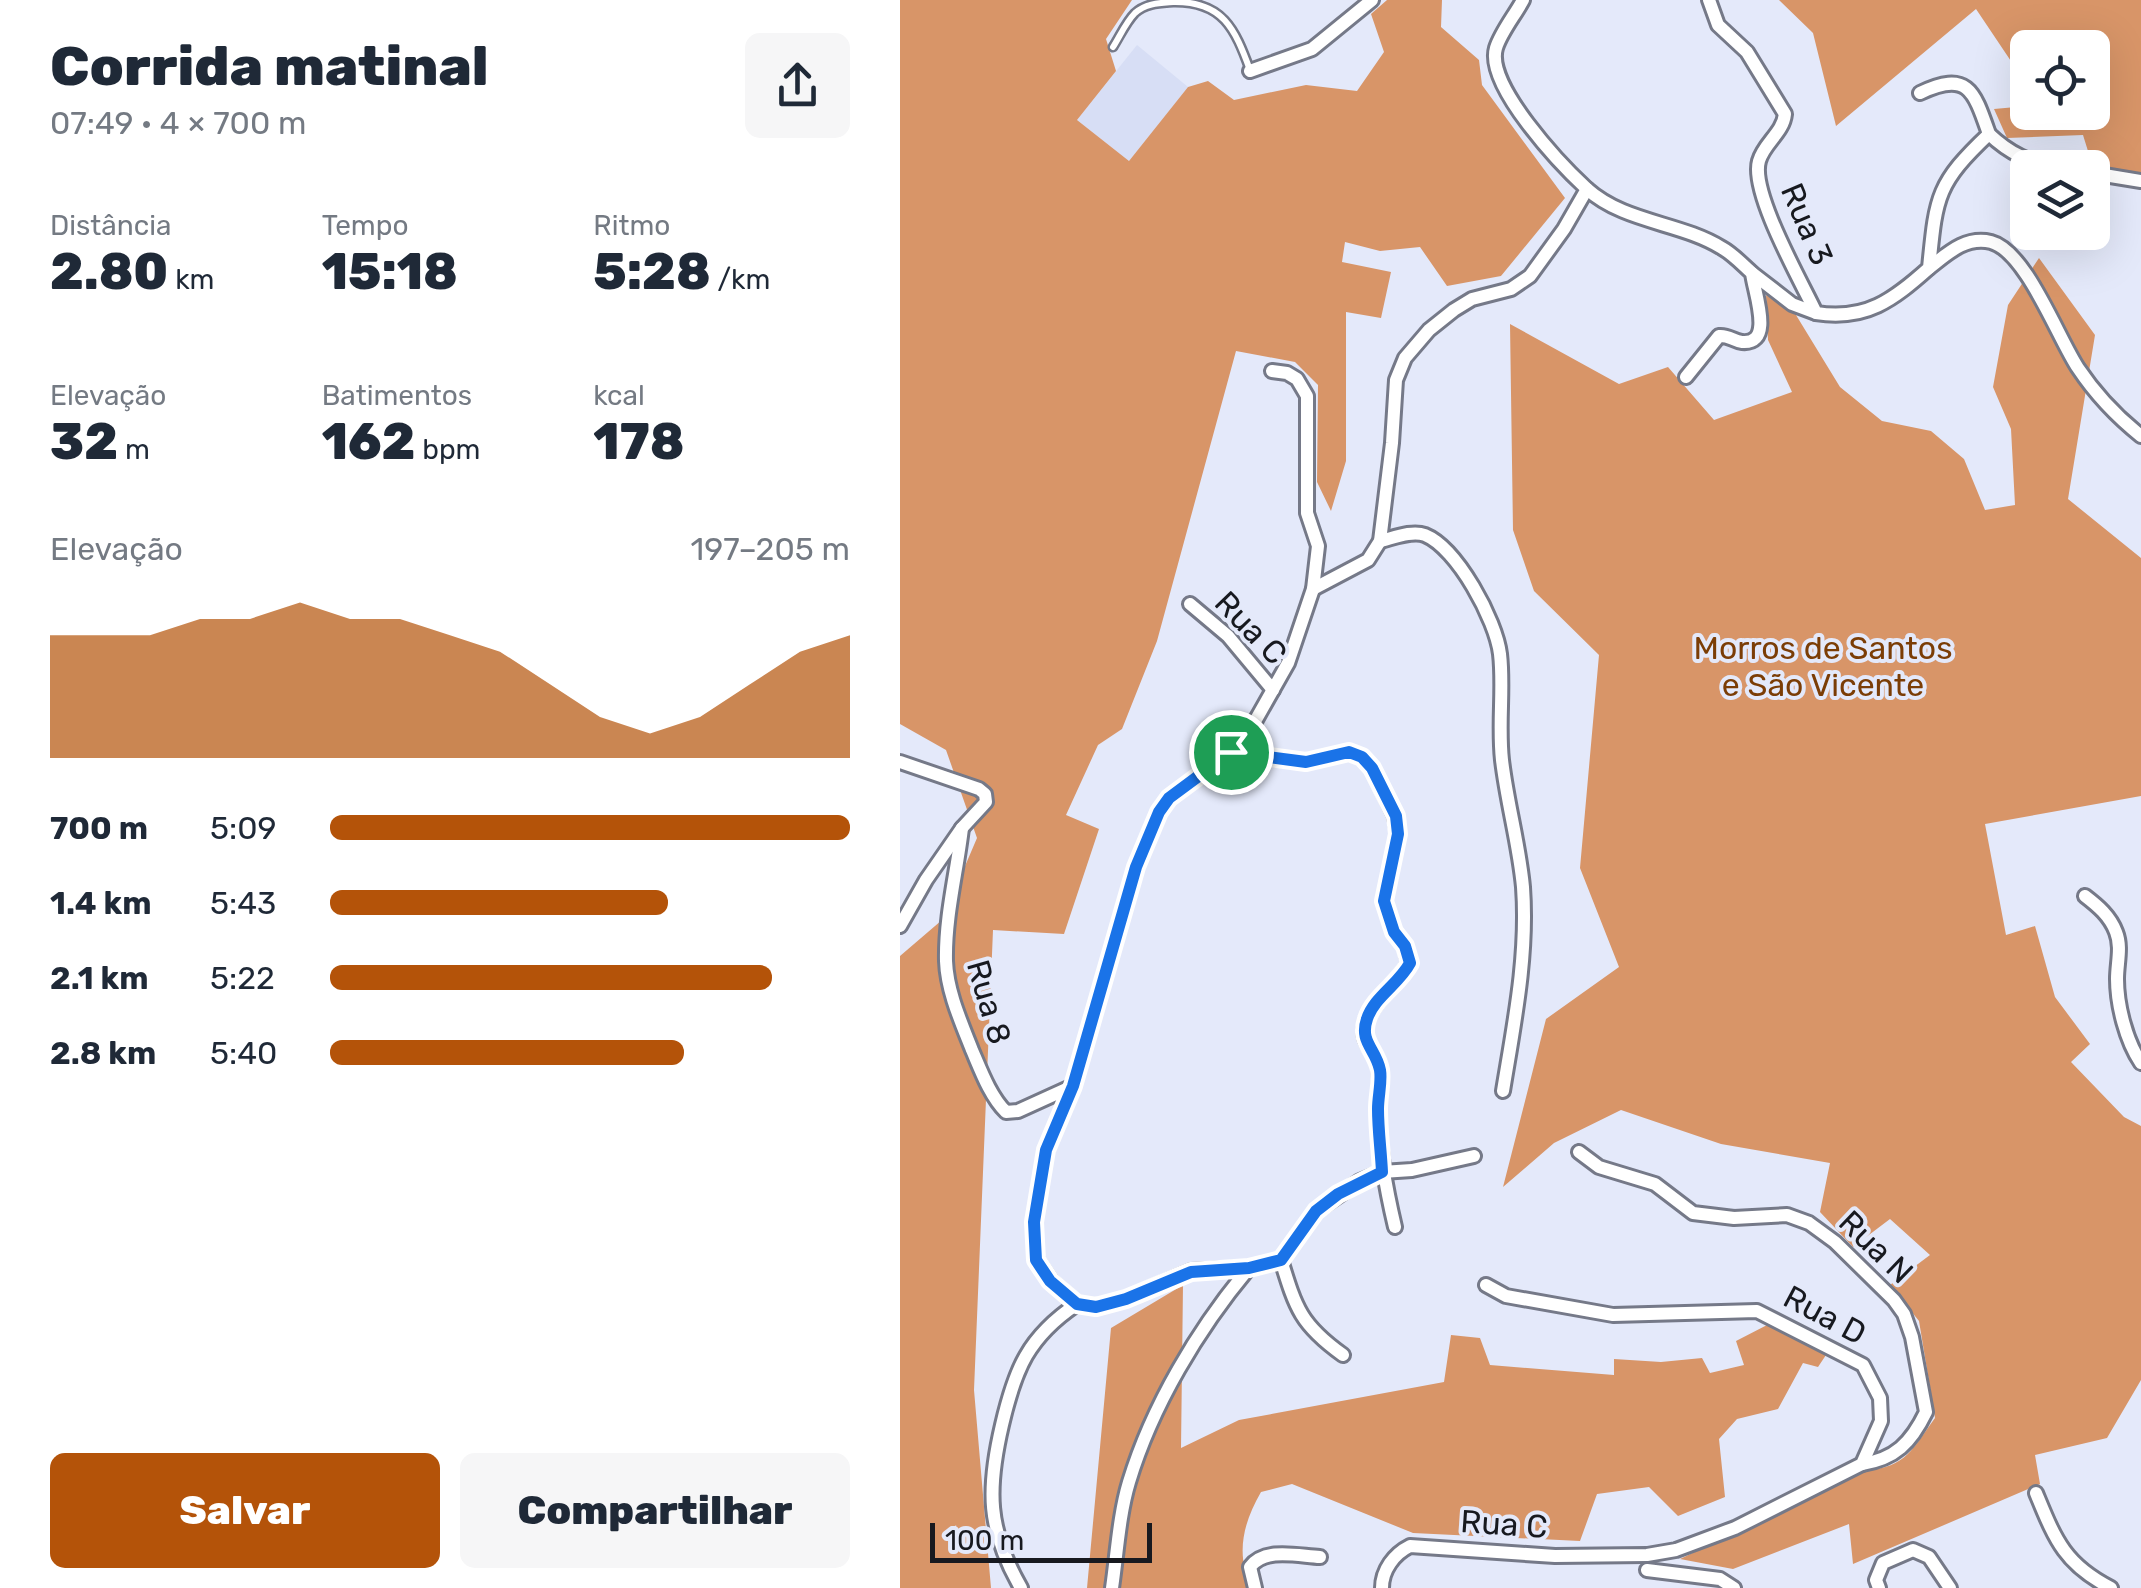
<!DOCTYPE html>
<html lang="pt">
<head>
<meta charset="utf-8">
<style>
	body { margin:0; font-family:Rubik,sans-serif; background:#f6f6f7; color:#1f2937; height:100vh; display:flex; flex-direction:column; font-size:38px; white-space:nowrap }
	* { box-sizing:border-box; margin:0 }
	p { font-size:32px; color:#747a83 }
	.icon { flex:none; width:55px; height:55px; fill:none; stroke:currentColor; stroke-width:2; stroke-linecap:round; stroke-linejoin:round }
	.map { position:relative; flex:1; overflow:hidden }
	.side { display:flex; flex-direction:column; background:#fff; width:900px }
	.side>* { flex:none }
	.controls { position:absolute; left:1110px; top:30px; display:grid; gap:20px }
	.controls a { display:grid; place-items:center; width:100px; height:100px; border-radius:15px; background:#fff; box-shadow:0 10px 40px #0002; font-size:50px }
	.scale { position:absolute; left:30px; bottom:25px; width:222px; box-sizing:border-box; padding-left:10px; border:5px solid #17191f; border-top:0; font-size:28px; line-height:35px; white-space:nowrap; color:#17191f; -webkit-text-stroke:8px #e4e9fa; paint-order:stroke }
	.pin { position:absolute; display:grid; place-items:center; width:85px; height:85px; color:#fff; margin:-42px; border:5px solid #fff; border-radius:50%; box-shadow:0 2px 10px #0007 }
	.round { display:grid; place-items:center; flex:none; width:105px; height:105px; border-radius:15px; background:#f6f6f7 }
	.head { display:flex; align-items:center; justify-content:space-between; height:170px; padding:0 50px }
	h1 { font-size:55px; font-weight:800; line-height:75px }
	.stats { display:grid; grid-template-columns:repeat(3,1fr); gap:15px; height:170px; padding:10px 50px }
	.stats div { display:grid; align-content:center }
	.stats b { font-size:50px; font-weight:800 }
	.stats small { font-size:28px; font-weight:400 }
	.stats p { font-size:28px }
	.chart { height:280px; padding:20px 50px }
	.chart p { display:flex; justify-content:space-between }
	.chart svg { width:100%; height:180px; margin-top:10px; fill:#b45309; opacity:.7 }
	.button { display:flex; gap:20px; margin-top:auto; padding:20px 50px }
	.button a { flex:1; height:115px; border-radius:15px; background:#b45309; color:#fff; font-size:40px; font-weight:800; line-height:115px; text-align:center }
	.button a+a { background:#f6f6f7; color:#1f2937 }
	ul { padding:0 50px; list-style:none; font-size:32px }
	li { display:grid; grid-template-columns:160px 120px 1fr; align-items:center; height:75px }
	li i { height:25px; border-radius:12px; background:#b45309 }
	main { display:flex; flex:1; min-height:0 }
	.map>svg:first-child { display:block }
</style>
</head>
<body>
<main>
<section class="side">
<div class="head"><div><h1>Corrida matinal</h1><p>07:49 · 4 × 700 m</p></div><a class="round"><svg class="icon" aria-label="share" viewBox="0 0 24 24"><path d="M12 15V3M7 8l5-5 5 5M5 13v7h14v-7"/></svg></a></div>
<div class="stats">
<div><p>Distância</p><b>2.80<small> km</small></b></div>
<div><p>Tempo</p><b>15:18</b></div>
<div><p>Ritmo</p><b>5:28<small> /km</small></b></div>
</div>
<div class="stats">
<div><p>Elevação</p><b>32<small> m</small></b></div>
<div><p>Batimentos</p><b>162<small> bpm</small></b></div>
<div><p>kcal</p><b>178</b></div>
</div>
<div class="chart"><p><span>Elevação</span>197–205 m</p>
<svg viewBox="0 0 160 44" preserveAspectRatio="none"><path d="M0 44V14L10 14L20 14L30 10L40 10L50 6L60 10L70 10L80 14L90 18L100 26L110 34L120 38L130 34L140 26L150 18L160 14V44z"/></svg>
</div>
<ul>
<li><b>700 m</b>5:09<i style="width:100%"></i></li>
<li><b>1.4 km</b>5:43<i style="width:65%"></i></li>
<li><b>2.1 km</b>5:22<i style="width:85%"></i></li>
<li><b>2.8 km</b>5:40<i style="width:68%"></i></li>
</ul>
<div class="button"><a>Salvar</a><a>Compartilhar</a></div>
</section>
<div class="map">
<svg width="1241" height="1588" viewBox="0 0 1241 1588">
	<rect width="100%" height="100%" fill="#e4e9fa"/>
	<!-- built -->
	<path fill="#d7def5" d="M 237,45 L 288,87 L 229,161 L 177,120 Z"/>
	<!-- forest -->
	<g fill="#d89568">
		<path d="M 0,0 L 232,0 L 206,39 L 216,71 L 177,120 L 229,161 L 288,87 L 308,81 L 334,100 L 406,85 L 457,91 L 484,52 L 471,14 L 487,0 L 542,0 L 541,27 L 579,60 L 582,85 L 665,198 L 601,276 L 547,286 L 520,247 L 480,251 L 445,242 L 442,262 L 491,272 L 481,318 L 446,312 L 446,461 L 431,511 L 417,482 L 418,385 L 395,362 L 336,351 L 257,641 L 222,729 L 198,745 L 166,815 L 199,829 L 164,934 L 93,930 L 74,1390 L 91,1588 L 0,1588 L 0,956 L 42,920 L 77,838 L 46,750 L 0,724 Z"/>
		<path d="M 879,0 L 1241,0 L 1241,174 L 1192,164 L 1183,135 L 1107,138 L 1094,109 L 1127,106 L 1128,112 L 1192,112 L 1192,48 L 1128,48 L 1127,85 L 1076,9 L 936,126 L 913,33 Z"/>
		<path d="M 1139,258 L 1195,335 L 1168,499 L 1241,558 L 1241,796 L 1085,824 L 1106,935 L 1135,926 L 1155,997 L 1190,1044 L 1171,1062 L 1224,1117 L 1241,1126 L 1241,1380 L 1207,1438 L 1135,1455 L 1140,1484 L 953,1564 L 949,1524 L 833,1569 L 780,1559 L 966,1470 C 1006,1468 1013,1448 1035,1418 L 1019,1321 L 990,1285 L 1030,1255 L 990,1219 L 953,1247 L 920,1212 L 930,1163 L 821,1144 L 721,1110 L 654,1143 L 603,1187 L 646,1019 L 719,967 L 680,868 L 699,655 L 634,591 L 613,530 L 610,324 L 719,384 L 768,367 L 814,420 L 892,392 L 868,340 L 866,295 L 896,315 L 940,387 L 982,421 L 1031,431 L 1064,459 L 1085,510 L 1115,505 L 1111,429 L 1093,387 L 1108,305 Z"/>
		<path d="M 283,1285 L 281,1448 L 339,1420 L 544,1382 L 551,1335 L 580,1338 L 590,1365 L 714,1375 L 714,1359 L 761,1362 L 802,1358 L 810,1373 L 844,1365 L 836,1341 L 869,1324 L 926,1355 L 918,1367 L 903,1363 L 878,1409 L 837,1419 L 819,1439 L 825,1497 L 778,1516 L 749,1487 L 697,1494 L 680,1541 L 513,1533 L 392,1484 L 361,1492 C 343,1523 335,1555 352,1588 L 187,1588 L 211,1328 Z"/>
	</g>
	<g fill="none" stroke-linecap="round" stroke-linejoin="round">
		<!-- service casing -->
		<g stroke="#757988" stroke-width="11">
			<path id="service" d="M 213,47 C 220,36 226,22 235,13 C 246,3 260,3 273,2 C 323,1 335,29 350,70"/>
		</g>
		<!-- minor casing -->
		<g stroke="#757988" stroke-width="18">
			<g id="minor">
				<path d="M 809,0 L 818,25 L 847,52 L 885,114 C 883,133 864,143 859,161 C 850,192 901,281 916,313 C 966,321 993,300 1029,268 C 1036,197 1036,184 1089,134 C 1074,91 1068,70 1020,93"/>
				<path d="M 350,71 L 412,49 L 472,0"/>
				<path d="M 1089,134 C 1110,154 1129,162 1157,168"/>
				<path d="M 1192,173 L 1241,181"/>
				<path d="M 687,189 C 725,223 780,222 822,248 C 833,254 843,265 852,273 C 854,292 875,345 842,342 C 833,341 829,335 819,336 L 786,377"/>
				<path d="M 1029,268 C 1047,254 1065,236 1091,242 C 1126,251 1158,338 1178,368 C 1196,395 1216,416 1241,436"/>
				<path d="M 852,273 L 892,304 L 916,313"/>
				<path d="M 480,541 C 493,538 512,530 525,535 C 557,548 596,620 600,654 C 604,688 598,724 602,760 C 607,803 619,844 623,887 C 628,956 614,1024 603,1091"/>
				<path d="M 413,589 L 468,560 L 480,541 L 492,443 L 496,380 L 505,358 L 529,330 L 554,310 L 572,299 L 611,289 L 630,276 L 664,229 L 687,189 C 661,165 585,85 596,48 C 601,32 615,15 623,0"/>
				<path d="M 290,604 L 328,636 L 373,690"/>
				<path d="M 331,753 L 407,762 L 449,752 L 462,757 L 472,768 L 495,816 L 498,834 L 484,901 L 494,932 L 505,946 L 509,963 C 499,983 476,997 468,1017 C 457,1043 474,1046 479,1067 C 482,1081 478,1098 478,1113 C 479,1152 486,1189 495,1227"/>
				<path d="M 0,762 L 79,789 L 85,794 L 86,802 L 62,828 L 26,880 L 0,926"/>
				<path d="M 62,828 C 57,872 45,916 46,961 C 47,991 61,1022 72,1050 C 81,1071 90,1096 106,1112 L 118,1111 L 173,1086"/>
				<path d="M 1185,896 C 1198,906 1210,916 1216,932 C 1222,947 1217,963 1217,979 C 1217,1005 1226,1041 1241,1063"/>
				<path d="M 679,1152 L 699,1167 L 755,1184 L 793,1213 L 834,1218 L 887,1215 L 909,1223 L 935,1242 L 994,1300 L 1004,1314 L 1012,1337 L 1026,1412 C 1011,1443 995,1459 962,1464"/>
				<path d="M 381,1260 C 396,1309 401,1325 443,1355"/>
				<path d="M 177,1304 L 196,1307 L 226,1299 L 291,1271 L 349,1268 L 381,1260 L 416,1211 L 460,1181 L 482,1172 L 512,1170 L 574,1156"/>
				<path d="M 1136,1493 C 1155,1539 1164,1564 1211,1588"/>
				<path d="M 747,1570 L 820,1579 L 834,1588"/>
				<path d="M 121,1588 C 87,1529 87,1489 102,1425 C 115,1369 128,1337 177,1304 L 151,1281 L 136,1259 L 134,1222 L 146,1151 L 173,1086 L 236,867 L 259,812 L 269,798 L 331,753 L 349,732 L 388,663 L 413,589 L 418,546 L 407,513 L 407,396 L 397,379 L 387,373 L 372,371"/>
				<path d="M 212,1588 C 217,1554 219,1515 229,1482 C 252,1406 298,1329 349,1268"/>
				<path d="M 355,1588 L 350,1567 C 365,1547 398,1556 420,1557"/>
				<path d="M 482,1588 C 482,1570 494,1554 510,1546 L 655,1556 L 747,1555 L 776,1550 L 835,1528 L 962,1464 L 981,1421 L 980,1398 L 963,1365 L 857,1311 L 713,1315 L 606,1296 L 586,1285"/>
				<path d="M 979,1588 L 976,1580 L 983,1563 L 1013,1550 L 1029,1557 L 1050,1588"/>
			</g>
		</g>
		<!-- service -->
		<use href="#service" stroke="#fff" stroke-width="6"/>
		<!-- minor -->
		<use href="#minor" stroke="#fff" stroke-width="12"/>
	</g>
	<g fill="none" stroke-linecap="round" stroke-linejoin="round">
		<!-- route casing -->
		<g stroke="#fff" stroke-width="20">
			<path id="route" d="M 331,752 L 406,762 L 449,752 L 462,757 L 472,768 L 496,816 L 498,834 L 484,901 L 494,932 L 505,946 L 510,963 C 499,984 474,997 467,1019 C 459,1042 476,1049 480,1070 C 482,1082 478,1096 478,1109 C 478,1130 481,1151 482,1172 L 438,1194 L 416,1211 L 381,1260 L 349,1268 L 291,1272 L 226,1299 L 196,1307 L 177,1304 L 150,1281 L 136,1260 L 134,1222 L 146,1150 L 173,1086 L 236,867 L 259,812 L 269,798 Z"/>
		</g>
		<!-- route -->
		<use href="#route" stroke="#1a73e8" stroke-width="12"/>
	</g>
	<g text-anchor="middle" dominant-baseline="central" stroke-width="8" stroke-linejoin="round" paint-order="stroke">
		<!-- street labels -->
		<g font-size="32" fill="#17191f" stroke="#e4e9fa">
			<text transform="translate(907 224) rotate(67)">Rua 3</text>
			<text transform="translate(351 628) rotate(46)">Rua C</text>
			<text transform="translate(89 1002) rotate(74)">Rua 8</text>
			<text transform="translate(976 1247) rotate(44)">Rua N</text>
			<text transform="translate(925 1315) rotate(28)">Rua D</text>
			<text transform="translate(604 1524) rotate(4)">Rua C</text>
		</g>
		<!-- park labels -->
		<g font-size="32" fill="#7b3d06" stroke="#e4e9fa">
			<text x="923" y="648">Morros de Santos<tspan x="923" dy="37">e São Vicente</tspan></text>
		</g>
	</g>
</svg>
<div class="controls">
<a><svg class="icon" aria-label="locate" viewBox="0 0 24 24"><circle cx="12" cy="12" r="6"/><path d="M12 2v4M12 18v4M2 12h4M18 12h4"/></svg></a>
<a><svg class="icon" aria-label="layers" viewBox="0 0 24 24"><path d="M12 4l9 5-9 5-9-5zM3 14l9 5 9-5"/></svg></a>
</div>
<div class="scale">100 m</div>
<div class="pin" style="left:331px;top:752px;background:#1e9e55"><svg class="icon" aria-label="arrive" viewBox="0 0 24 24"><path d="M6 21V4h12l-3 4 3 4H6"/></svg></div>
</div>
</main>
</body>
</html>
